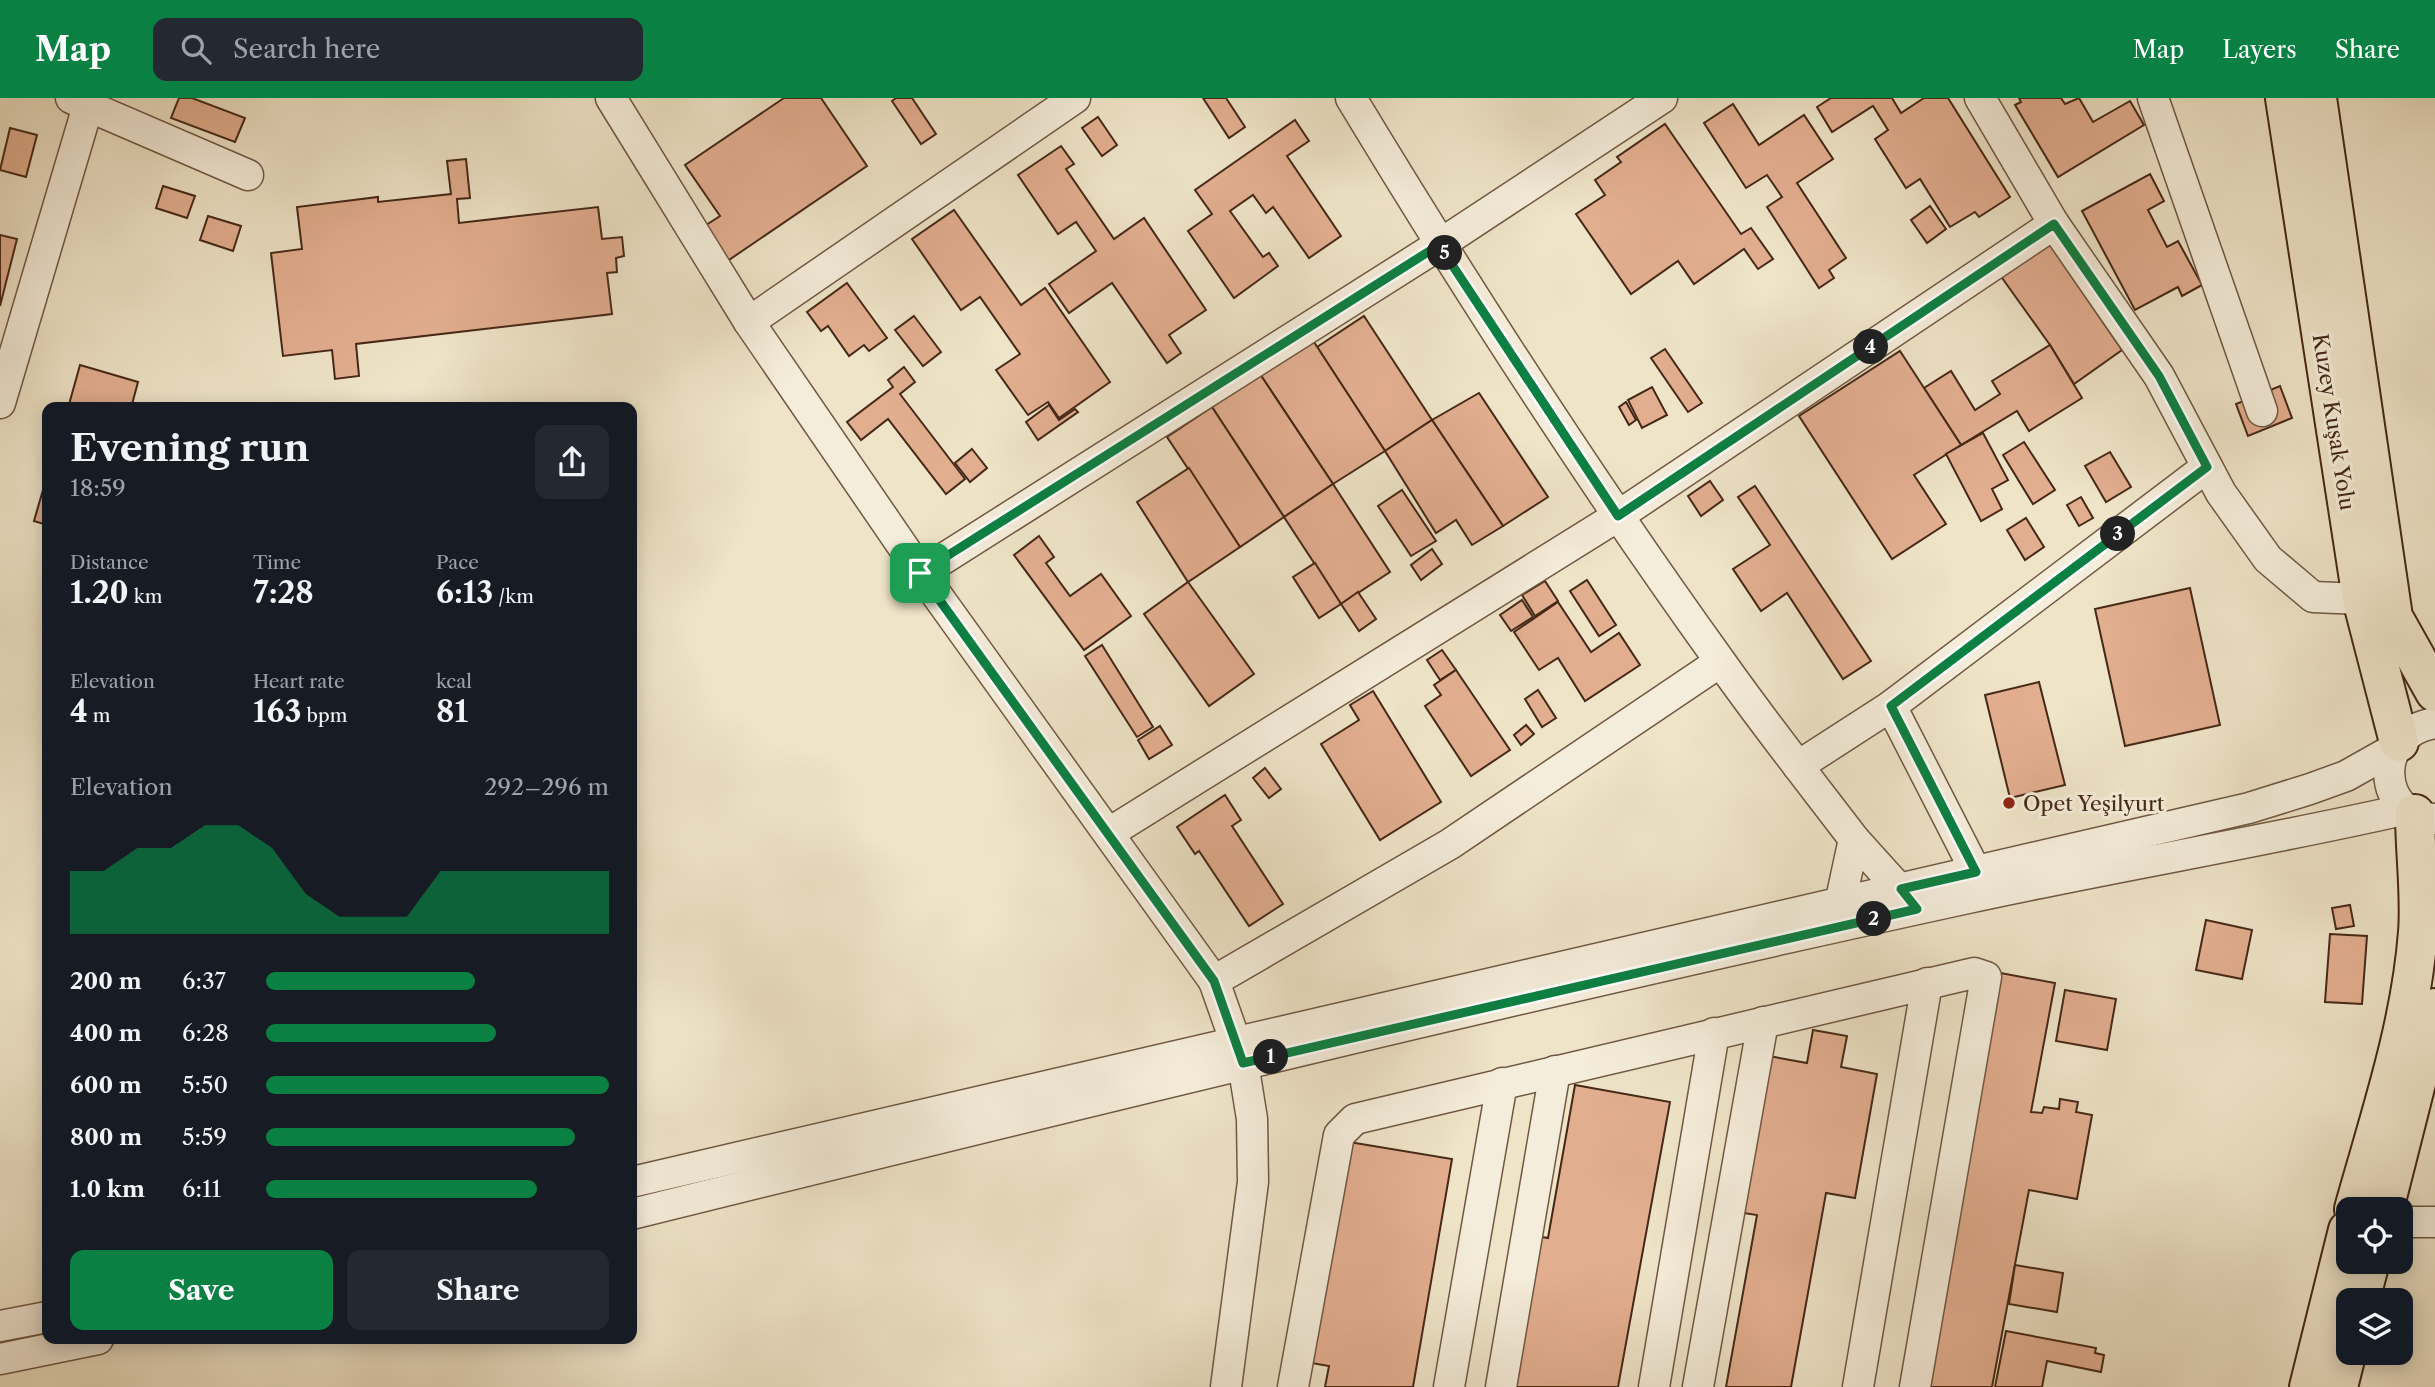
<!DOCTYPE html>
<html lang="en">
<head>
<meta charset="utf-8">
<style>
	body { margin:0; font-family:"Libre Caslon Text",serif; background:#242831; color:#f1f3f6; height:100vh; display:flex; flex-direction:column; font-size:26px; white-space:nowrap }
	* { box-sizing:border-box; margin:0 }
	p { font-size:23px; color:#9ea1a6 }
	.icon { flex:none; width:38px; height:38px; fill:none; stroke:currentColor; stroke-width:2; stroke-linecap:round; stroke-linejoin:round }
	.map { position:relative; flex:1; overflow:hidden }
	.sheet { position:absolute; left:42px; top:304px; width:595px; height:942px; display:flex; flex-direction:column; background:#171b24; border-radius:14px; box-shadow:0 4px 18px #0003 }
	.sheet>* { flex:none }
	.fabs { position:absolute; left:2336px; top:1099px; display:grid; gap:14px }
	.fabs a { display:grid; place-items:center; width:77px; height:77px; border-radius:14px; background:#171b24; box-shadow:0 4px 18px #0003; font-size:35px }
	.pin { position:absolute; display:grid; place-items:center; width:60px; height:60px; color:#fff; margin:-30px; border-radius:14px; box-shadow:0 4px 10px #0006 }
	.km { position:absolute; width:35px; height:35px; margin:-18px; border-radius:50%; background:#222; color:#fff; font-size:19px; line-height:35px; text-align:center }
	.round { display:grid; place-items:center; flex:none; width:74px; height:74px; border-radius:14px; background:#242831 }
	.headline { display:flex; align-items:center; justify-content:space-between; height:119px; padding:0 28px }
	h1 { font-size:38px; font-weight:700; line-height:52px }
	.figures { display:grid; grid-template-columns:repeat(3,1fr); gap:10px; height:119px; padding:7px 28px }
	.figures div { display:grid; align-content:center }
	.figures b { font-size:30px; font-weight:700 }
	.figures small { font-size:19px; font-weight:400 }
	.figures p { font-size:19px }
	.chart { height:196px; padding:14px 28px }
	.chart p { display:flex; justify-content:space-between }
	.chart svg { width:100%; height:126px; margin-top:7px; fill:#0b8043; opacity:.7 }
	.cta { display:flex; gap:14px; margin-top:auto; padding:14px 28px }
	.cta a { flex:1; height:80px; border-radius:14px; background:#0b8043; color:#fff; font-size:28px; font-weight:700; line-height:80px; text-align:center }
	.cta a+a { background:#242831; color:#f1f3f6 }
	ul { padding:0 28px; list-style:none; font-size:23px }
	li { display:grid; grid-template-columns:112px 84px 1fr; align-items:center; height:52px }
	li i { height:18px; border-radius:9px; background:#0b8043 }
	header { display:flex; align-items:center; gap:42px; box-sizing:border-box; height:98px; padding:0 35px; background:#0b8043; color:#fff }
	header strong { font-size:33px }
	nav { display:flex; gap:38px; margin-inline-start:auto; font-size:24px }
	.search { width:490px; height:63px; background:#242831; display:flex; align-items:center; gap:18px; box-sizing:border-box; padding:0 24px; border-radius:14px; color:#9ea1a6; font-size:26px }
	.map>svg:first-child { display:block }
</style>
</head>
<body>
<header>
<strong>Map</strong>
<div class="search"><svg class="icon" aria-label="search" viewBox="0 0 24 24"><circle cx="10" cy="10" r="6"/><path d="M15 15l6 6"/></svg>Search here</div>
<nav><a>Map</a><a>Layers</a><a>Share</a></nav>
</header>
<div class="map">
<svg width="2435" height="1289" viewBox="0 0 2435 1289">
	<rect width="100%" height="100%" fill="#efe4c8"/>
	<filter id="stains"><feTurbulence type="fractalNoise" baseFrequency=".00286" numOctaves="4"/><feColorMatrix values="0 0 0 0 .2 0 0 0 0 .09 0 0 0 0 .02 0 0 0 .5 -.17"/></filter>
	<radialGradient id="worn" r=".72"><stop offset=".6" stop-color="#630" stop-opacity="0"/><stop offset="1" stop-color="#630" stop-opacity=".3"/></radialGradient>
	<!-- building -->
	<g fill="#e2ae90" stroke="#452816" stroke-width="2">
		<path d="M 179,0 L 192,0 L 245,20 L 235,44 L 171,20 Z"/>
		<path d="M 784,0 L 821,0 L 867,68 L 726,164 L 703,129 L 720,118 L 685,67 Z"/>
		<path d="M 896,0 L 912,0 L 936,36 L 921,46 L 892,3 Z"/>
		<path d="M 1203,0 L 1226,0 L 1245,29 L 1229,40 Z"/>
		<path d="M 1831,0 L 1892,0 L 1901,15 L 1924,0 L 1948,0 L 2010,99 L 1979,119 L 1975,114 L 1950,129 L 1920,81 L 1906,90 L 1875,41 L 1888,32 L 1873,8 L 1832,34 L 1817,9 Z"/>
		<path d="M 2019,0 L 2061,0 L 2065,6 L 2079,0 L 2093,24 L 2130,3 L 2144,27 L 2058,79 L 2015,7 L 2021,4 Z"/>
		<path d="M 1733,6 L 1759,47 L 1804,17 L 1833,61 L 1797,85 L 1846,160 L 1829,172 L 1834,180 L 1819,190 L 1767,109 L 1782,99 L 1767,77 L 1746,90 L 1704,25 Z"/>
		<path d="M 1098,19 L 1117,47 L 1102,58 L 1082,30 Z"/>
		<path d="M 1295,22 L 1309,43 L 1287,58 L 1341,138 L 1309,160 L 1273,109 L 1266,115 L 1253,97 L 1230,113 L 1263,159 L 1269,155 L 1278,168 L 1234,200 L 1188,133 L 1212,116 L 1195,92 Z"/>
		<path d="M 1665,26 L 1741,136 L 1751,130 L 1773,161 L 1758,171 L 1744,151 L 1694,186 L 1678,163 L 1631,196 L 1576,116 L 1605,97 L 1595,82 L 1621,64 L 1617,59 Z"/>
		<path d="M 10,30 L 37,37 L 26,79 L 0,72 Z"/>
		<path d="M 1061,48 L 1074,66 L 1066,71 L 1114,141 L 1144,120 L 1206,212 L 1169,237 L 1181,255 L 1167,265 L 1112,185 L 1069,215 L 1049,186 L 1096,153 L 1076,124 L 1058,136 L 1018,77 Z"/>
		<path d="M 466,61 L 470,100 L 457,101 L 459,125 L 598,109 L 602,141 L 622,139 L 624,158 L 616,160 L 617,174 L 607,175 L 612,216 L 356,246 L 359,278 L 335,281 L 332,252 L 283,258 L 271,155 L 302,151 L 297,109 L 378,99 L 378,104 L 451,96 L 447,63 Z"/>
		<path d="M 2150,76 L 2164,103 L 2148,112 L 2167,149 L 2178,143 L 2202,187 L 2182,198 L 2178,189 L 2135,212 L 2082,113 Z"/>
		<path d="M 163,88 L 195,98 L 187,120 L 156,110 Z"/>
		<path d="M 1930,108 L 1946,131 L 1927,145 L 1911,122 Z"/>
		<path d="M 954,112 L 1021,207 L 1045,190 L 1110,284 L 1059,320 L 1048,304 L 1028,317 L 996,272 L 1020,256 L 980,199 L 961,212 L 912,141 Z"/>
		<path d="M 208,118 L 241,128 L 233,153 L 200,142 Z"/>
		<path d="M 0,137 L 17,141 L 0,208 Z"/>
		<path d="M 2048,144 L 2122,252 L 2074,286 L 2050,247 L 2000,177 Z"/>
		<path d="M 847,185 L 887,240 L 869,253 L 864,247 L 849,258 L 828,228 L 821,233 L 807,214 Z"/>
		<path d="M 914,218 L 941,254 L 923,268 L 895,232 Z"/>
		<path d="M 1364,218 L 1432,322 L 1385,353 L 1317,249 Z"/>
		<path d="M 1312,241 L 1385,353 L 1333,386 L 1260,276 Z"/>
		<path d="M 2050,247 L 2082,300 L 2029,333 L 2017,313 L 1961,347 L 1924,290 L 1951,273 L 1975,312 L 2000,296 L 1992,283 Z"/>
		<path d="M 1665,251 L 1702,305 L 1688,314 L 1651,260 Z"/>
		<path d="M 1900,253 L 1961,347 L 1914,377 L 1946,426 L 1892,461 L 1799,318 Z"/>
		<path d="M 80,267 L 138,284 L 131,310 L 68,310 Z"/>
		<path d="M 904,269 L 915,284 L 900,296 L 965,381 L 946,396 L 888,321 L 861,342 L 847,324 L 893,289 L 888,282 Z"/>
		<path d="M 1260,276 L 1333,386 L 1284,419 L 1212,309 Z"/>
		<path d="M 2280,288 L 2292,320 L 2248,338 L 2236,306 Z"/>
		<path d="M 1652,289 L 1667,317 L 1642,330 L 1628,302 Z"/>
		<path d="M 1479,295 L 1548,399 L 1503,428 L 1432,322 Z"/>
		<path d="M 1626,304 L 1636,322 L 1629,327 L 1619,309 Z"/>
		<path d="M 1049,307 L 1059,322 L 1075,311 L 1078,314 L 1038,342 L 1026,324 Z"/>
		<path d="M 1212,309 L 1284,419 L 1240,449 L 1167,339 Z"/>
		<path d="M 1432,322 L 1503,428 L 1472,447 L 1456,422 L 1436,435 L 1385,353 Z"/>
		<path d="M 1983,335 L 2008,382 L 1992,391 L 2002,411 L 1981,423 L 1946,356 Z"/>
		<path d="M 2024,344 L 2055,392 L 2033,406 L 2003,357 Z"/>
		<path d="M 972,351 L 987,370 L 970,384 L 955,365 Z"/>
		<path d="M 2110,354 L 2131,389 L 2106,404 L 2085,368 Z"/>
		<path d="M 1189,370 L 1240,449 L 1188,484 L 1137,404 Z"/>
		<path d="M 47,378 L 47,427 L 34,423 Z"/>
		<path d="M 1710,383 L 1723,402 L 1701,418 L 1688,398 Z"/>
		<path d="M 1333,386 L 1390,474 L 1341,506 L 1284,419 Z"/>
		<path d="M 1755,388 L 1871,563 L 1843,581 L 1787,495 L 1761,513 L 1733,471 L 1770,447 L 1738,399 Z"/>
		<path d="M 1402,392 L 1436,443 L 1411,458 L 1378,408 Z"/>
		<path d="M 2081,399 L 2093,420 L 2079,428 L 2067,407 Z"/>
		<path d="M 2026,420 L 2044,449 L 2025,462 L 2007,432 Z"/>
		<path d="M 1039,438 L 1054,459 L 1046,465 L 1070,498 L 1101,476 L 1131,518 L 1084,552 L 1014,457 Z"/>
		<path d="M 1432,451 L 1442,466 L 1421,482 L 1411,467 Z"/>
		<path d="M 1315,465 L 1341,506 L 1319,520 L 1293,479 Z"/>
		<path d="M 1587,482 L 1616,527 L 1599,538 L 1570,493 Z"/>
		<path d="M 1545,483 L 1558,503 L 1535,518 L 1522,497 Z"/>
		<path d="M 1188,484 L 1254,576 L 1209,608 L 1144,516 Z"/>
		<path d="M 2190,490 L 2220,627 L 2125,648 L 2095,511 Z"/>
		<path d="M 1358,494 L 1376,521 L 1359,533 L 1341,506 Z"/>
		<path d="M 1522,502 L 1533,519 L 1511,533 L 1500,517 Z"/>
		<path d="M 1558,504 L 1591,554 L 1619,535 L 1640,567 L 1585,603 L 1558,560 L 1539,572 L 1514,534 Z"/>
		<path d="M 1102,547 L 1153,629 L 1137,639 L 1085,558 Z"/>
		<path d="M 1442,552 L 1456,572 L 1440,582 L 1427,562 Z"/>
		<path d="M 1456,572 L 1510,652 L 1471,678 L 1425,608 L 1441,597 L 1434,587 Z"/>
		<path d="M 2039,584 L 2065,687 L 2010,700 L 1985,597 Z"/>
		<path d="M 1538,592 L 1556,620 L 1542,629 L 1525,601 Z"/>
		<path d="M 1373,593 L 1441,704 L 1380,742 L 1321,646 L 1359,622 L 1350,607 Z"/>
		<path d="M 1526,627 L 1534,636 L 1521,647 L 1514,637 Z"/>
		<path d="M 1160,628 L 1172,647 L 1149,661 L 1138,642 Z"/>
		<path d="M 1265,670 L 1281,691 L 1269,700 L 1253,680 Z"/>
		<path d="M 1225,697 L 1241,722 L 1232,728 L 1283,806 L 1249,828 L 1199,753 L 1195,756 L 1177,729 Z"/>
		<path d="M 2350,807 L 2354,828 L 2336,831 L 2332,810 Z"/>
		<path d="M 2206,822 L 2252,832 L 2242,881 L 2196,872 Z"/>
		<path d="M 2330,836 L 2367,838 L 2362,906 L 2325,904 Z"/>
		<path d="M 1995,874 L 2055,885 L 2031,1014 L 2042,1015 L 2044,1009 L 2059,1011 L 2060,1001 L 2078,1004 L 2076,1014 L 2092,1017 L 2077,1101 L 2029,1092 L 1992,1289 L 1916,1289 Z"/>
		<path d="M 2065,892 L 2116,901 L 2107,952 L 2056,943 Z"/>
		<path d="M 1813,932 L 1847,938 L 1841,969 L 1877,976 L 1855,1100 L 1826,1095 L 1791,1289 L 1726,1289 L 1757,1117 L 1724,1112 L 1752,955 L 1807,965 Z"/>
		<path d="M 1575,987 L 1670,1004 L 1618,1289 L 1497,1289 L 1525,1136 L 1548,1140 Z"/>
		<path d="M 1331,1041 L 1452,1061 L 1413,1289 L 1325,1289 L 1329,1268 L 1294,1262 Z"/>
		<path d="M 2015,1167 L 2063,1175 L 2057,1214 L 2009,1206 Z"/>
		<path d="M 2006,1233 L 2096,1250 L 2095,1255 L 2104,1257 L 2101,1274 L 2047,1263 L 2042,1289 L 1995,1289 Z"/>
	</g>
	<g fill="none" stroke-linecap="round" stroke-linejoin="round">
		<!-- minor casing -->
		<g stroke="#705742" stroke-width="33">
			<g id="minor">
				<path d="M 90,0 L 88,8 L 248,77"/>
				<path d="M 611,0 L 749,224 L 921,475 L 1214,883 L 1450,746 L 1720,564"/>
				<path d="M 1351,0 C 1467,192 1589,381 1720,563 C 1763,624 1809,682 1854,741"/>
				<path d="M 1980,0 L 2054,126 L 2159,278 L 2221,395 L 2268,461 L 2313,499 L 2362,501"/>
				<path d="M 2153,0 L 2262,313"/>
				<path d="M 749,224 L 1075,0"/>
				<path d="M 0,305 L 88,8 L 71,0"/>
				<path d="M 921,475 L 1439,147 L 1662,0"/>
				<path d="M 1891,608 L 1976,774"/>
				<path d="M 2435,625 C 2370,635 2378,721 2435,721"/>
				<path d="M 1798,668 L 1891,608 L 2207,369"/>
				<path d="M 1109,735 L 1618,418 L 2054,126"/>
				<path d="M 1846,822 L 1840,806 L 1854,741 L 1910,803"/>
				<path d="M 1214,883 L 1243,965 L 1252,1021 L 1253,1084 L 1226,1289"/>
				<path d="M 632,1084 L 2249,710 L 2310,691 L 2346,678 L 2394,651"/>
				<path d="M 632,1116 C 1076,1006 1521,897 1968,800 C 2114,768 2262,744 2407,711"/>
				<path d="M 2401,1124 L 2435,1124"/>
				<path d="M 0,1228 L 47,1219"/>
				<path d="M 0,1261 L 98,1241"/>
				<path d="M 1293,1289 L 1339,1037 L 1355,1021 L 1974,875 L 1986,879 L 1915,1289"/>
				<path d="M 1449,1289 L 1502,985"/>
				<path d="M 1501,1289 L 1555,973"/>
				<path d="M 1654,1289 L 1714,935"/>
				<path d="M 1698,1289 L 1763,924"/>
				<path d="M 1858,1289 L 1927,885"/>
			</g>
		</g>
		<!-- major casing -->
		<g stroke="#452816" stroke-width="42">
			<g id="major">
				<path d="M 2285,0 L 2362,501 L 2399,644"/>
				<path d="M 2317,0 L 2393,519 L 2435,594"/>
				<path d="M 2354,1111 C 2379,1021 2411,928 2418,834 C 2421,798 2415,753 2415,716"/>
				<path d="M 2384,1111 L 2435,910"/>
				<path d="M 2360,1202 L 2370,1164"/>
				<path d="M 2309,1289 L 2348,1132"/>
				<path d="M 2338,1289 L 2348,1249"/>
			</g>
		</g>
		<!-- minor -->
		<use href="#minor" stroke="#f5eddb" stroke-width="30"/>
		<!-- major -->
		<use href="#major" stroke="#efe4c8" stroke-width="38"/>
	</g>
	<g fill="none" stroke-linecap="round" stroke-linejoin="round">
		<!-- route casing -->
		<g stroke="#fff" stroke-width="14">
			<path id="route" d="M 2054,126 L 2159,278 L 2207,369 L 1891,608 L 1976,774 L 1901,791 L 1917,811 L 1243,965 L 1214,883 L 920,475 L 1439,147 L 1618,418 Z"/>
		</g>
		<!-- route -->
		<use href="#route" stroke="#0b8043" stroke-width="9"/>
	</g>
	<!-- markers -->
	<circle fill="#8f2418" stroke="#f5eddb" stroke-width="2.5" cx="2009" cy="705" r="7"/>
	<g text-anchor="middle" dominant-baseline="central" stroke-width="6" stroke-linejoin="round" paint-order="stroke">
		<!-- street labels -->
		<g font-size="21" fill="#452816" stroke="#f5eddb">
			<text transform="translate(2334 324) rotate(81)">Kuzey Kuşak Yolu</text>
		</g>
		<!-- poi labels -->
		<g font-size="21" fill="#452816" stroke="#f5eddb" text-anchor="start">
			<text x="2023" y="705">Opet Yeşilyurt</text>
		</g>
	</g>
	<rect width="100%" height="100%" filter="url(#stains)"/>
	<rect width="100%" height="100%" fill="url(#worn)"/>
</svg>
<div class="fabs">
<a><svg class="icon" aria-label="locate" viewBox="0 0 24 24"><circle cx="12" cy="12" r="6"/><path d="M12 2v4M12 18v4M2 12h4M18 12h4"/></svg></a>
<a><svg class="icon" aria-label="layers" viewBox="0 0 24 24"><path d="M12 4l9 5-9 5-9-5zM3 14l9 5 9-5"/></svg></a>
</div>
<div class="pin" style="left:920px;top:475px;background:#1e9e55"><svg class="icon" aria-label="arrive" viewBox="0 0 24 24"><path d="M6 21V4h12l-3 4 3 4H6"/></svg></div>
<b class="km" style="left:1271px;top:959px">1</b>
<b class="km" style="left:1874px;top:821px">2</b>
<b class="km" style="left:2118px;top:436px">3</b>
<b class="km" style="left:1871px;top:249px">4</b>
<b class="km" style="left:1445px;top:155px">5</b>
<section class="sheet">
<div class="headline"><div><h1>Evening run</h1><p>18:59</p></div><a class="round"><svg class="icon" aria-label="share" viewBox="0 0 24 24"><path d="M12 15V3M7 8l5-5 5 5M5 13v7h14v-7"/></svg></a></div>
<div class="figures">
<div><p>Distance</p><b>1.20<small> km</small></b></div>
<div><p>Time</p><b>7:28</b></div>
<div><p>Pace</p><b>6:13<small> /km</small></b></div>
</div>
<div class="figures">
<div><p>Elevation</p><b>4<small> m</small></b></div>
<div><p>Heart rate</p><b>163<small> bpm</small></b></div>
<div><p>kcal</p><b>81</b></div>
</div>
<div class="chart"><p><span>Elevation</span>292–296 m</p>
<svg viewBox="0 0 160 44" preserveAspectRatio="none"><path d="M0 44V22L10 22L20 14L30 14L40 6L50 6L60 14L70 30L80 38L90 38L100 38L110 22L120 22L130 22L140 22L150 22L160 22V44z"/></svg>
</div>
<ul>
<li><b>200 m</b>6:37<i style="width:61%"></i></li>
<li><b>400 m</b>6:28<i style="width:67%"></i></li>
<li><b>600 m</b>5:50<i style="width:100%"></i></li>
<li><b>800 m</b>5:59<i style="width:90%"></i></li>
<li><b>1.0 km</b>6:11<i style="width:79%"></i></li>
</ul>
<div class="cta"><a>Save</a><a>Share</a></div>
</section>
</div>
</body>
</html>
